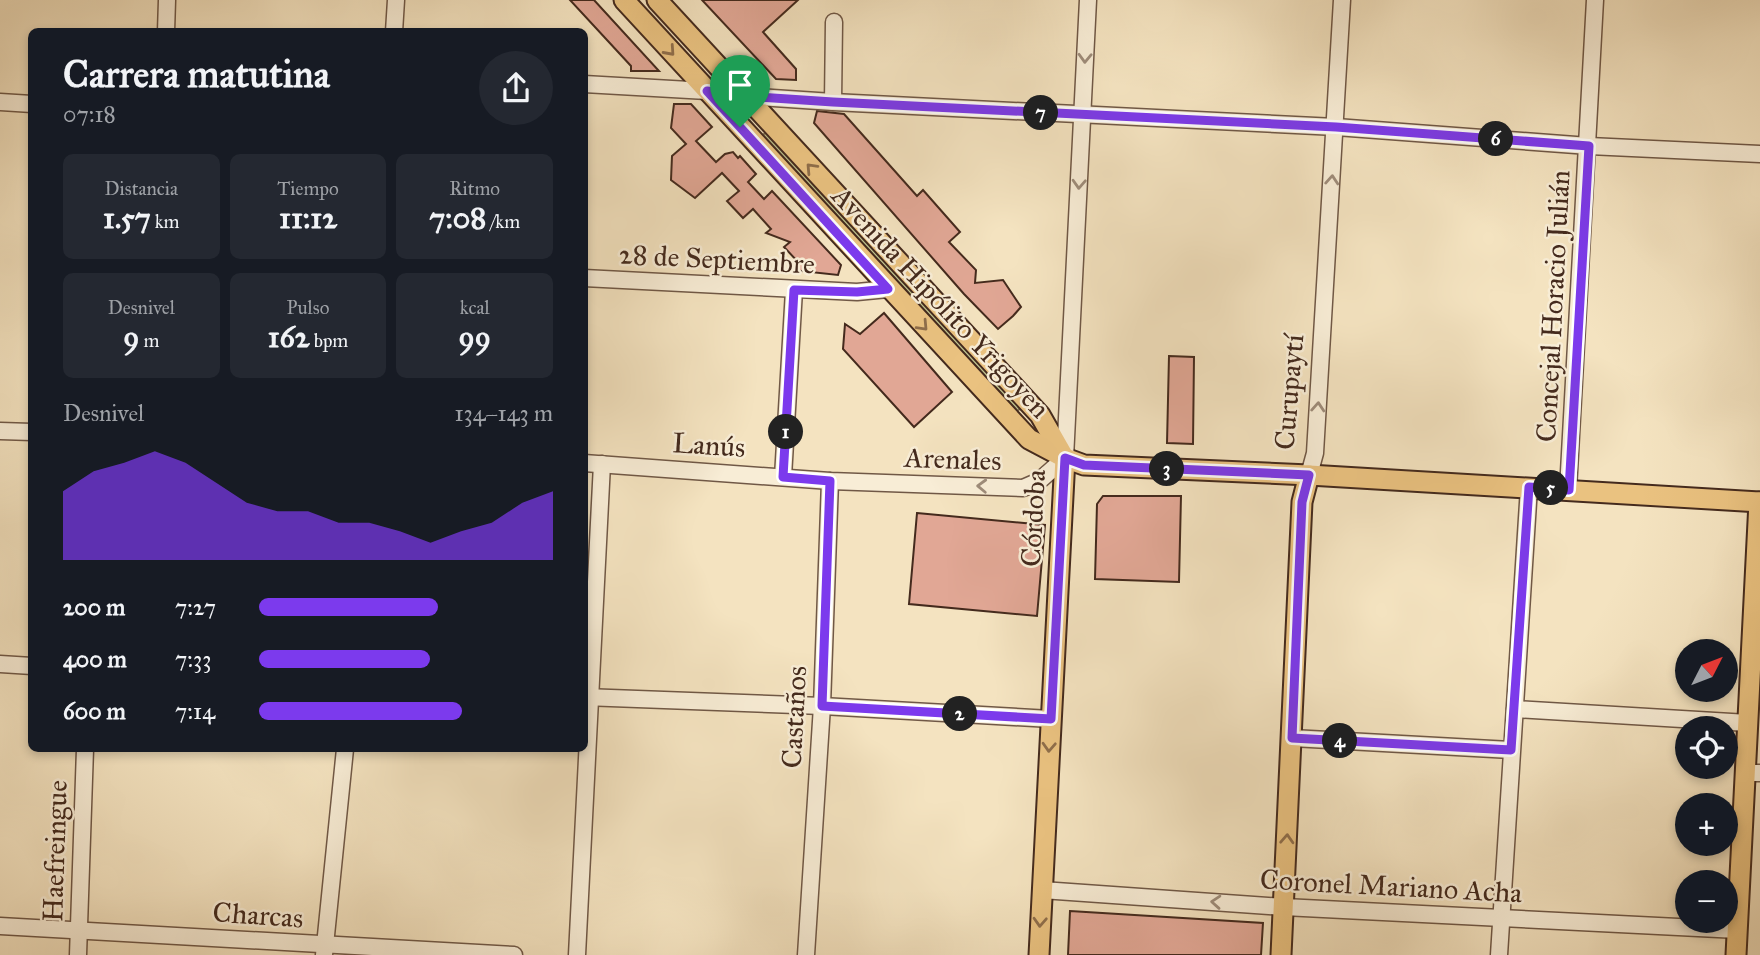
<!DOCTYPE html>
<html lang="es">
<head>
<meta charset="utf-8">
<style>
	body { margin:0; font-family:"IM FELL Great Primer",serif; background:#242831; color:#f1f3f6; height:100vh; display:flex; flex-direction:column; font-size:26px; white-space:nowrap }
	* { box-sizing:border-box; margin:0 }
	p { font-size:23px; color:#9ea1a6 }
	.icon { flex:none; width:38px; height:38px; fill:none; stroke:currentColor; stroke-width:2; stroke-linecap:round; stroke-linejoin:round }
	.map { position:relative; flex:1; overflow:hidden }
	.details { position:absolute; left:28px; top:28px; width:560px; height:724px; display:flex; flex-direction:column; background:#171b24; border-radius:10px; box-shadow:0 4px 10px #0003 }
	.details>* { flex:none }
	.needle { width:46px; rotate:48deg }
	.controls { position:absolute; left:1675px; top:639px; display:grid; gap:14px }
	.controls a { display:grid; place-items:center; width:63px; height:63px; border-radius:50%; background:#171b24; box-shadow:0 4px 10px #0003; font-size:35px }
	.pin { position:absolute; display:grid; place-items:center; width:60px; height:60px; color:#fff; margin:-72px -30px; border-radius:50% 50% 50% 0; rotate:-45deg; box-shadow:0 0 7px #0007 }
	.pin .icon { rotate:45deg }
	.km { position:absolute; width:35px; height:35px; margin:-18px; border-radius:50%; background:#222; color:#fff; font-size:19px; line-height:35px; text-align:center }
	.round { display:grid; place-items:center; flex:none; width:74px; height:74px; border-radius:37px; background:#242831 }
	.summary { display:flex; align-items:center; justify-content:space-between; height:119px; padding:0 35px }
	h1 { font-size:38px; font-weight:700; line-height:52px }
	.figures { display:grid; grid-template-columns:repeat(3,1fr); gap:10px; height:119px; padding:7px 35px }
	.figures div { display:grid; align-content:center; border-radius:10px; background:#242831; text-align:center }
	.figures b { font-size:30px; font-weight:700 }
	.figures small { font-size:19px; font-weight:400 }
	.figures p { font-size:19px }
	.chart { height:196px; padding:14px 35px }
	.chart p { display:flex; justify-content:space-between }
	.chart svg { width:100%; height:126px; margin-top:7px; fill:#7c3aed; opacity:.7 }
	ul { padding:0 35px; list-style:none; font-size:23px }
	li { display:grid; grid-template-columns:112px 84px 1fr; align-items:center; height:52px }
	li i { height:18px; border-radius:9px; background:#7c3aed }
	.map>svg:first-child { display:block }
</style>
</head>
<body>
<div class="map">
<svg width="1760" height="955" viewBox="0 0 1760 955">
	<rect width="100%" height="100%" fill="#f4e3c0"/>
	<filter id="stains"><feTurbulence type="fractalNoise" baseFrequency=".00286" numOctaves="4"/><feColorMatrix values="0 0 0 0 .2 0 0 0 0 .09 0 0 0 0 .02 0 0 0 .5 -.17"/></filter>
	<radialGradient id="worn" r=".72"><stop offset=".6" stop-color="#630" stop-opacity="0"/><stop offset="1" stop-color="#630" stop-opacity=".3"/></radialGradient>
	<!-- green -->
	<path fill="#bfc390" stroke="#827656" stroke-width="2" d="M 767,131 L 1021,408 L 1017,411 L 763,135 Z"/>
	<!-- building -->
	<g fill="#e1a795" stroke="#442a1d" stroke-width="2">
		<path d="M 570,0 L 594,0 L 659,71 L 631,71 L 631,66 Z"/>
		<path d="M 702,0 L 798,0 L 763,32 L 796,69 L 796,80 L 776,79 Z"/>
		<path d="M 674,104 L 691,104 L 712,127 L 696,141 L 716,162 L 725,154 L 733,152 L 738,158 L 740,156 L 756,174 L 748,182 L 764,199 L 772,191 L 841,265 L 838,275 L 792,270 L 799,263 L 784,247 L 790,242 L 766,233 L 771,229 L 753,209 L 743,218 L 727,201 L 739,191 L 722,173 L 695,198 L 671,180 L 672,156 L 686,144 L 671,128 Z"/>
		<path d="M 817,111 L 844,114 L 917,196 L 923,190 L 960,232 L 949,242 L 976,270 L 975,283 L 1003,280 L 1021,307 L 1013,316 L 998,329 L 964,294 L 814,123 Z"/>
		<path d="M 884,313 L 952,392 L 914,427 L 843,349 L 845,324 L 860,334 Z"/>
		<path d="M 1169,356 L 1194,357 L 1193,444 L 1167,443 Z"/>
		<path d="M 1103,496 L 1181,496 L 1179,582 L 1095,579 L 1097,504 Z"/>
		<path d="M 917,513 L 1045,525 L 1037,616 L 909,604 Z"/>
		<path d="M 1070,911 L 1263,923 L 1261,955 L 1068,955 Z"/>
	</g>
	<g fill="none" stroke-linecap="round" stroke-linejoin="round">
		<!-- minor casing -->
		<g stroke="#705846" stroke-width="19">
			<g id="minor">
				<path d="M 166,32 L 167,0"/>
				<path d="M 394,32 L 396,0"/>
				<path d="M 584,84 L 707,91 L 745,96 L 833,102 L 1336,127 L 1589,146 L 1760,154"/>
				<path d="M 0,102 L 32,104"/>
				<path d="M 833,102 L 834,22"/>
				<path d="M 584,278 L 857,292 L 888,289"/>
				<path d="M 0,431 L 32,432"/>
				<path d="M 584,463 L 830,481 L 1023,488 L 1039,481 L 1065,458 L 1088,0"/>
				<path d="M 1309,475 L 1315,453 L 1342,0"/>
				<path d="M 783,477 L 794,290"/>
				<path d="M 1568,490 L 1595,0"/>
				<path d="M 0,664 L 32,666"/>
				<path d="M 584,697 L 822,706 L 1051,719"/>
				<path d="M 1515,709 L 1748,723"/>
				<path d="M 1292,738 L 1511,750"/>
				<path d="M 1746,773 L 1760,773"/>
				<path d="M 1042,890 L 1284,907 L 1738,930"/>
				<path d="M 0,926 L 514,955"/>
				<path d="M 78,955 L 85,749"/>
				<path d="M 324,955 L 345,749"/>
				<path d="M 577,955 L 602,464"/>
				<path d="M 806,955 L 822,706 L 830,481"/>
				<path d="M 1499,955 L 1529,487"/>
			</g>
		</g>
		<!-- major casing -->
		<g stroke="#442a1d" stroke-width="23">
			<g id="major">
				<path d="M 624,0 L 1029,439 L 1065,458 L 1084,465 L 1309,475 L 1760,502"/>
				<path d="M 657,0 L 1040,415 L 1064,457"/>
				<path d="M 1039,955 L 1065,458"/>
				<path d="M 1281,955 L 1302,502 L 1309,475"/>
				<path d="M 1736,955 L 1759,502"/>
			</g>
		</g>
		<!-- minor -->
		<use href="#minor" stroke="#f8edd6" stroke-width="16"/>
		<!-- major -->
		<use href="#major" stroke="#eac280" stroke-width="19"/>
	</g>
	<!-- one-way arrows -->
	<defs><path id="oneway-chevron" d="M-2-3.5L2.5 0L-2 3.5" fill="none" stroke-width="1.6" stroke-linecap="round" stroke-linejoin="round" transform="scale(1.75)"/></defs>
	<g stroke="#8f6e4a">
		<use href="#oneway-chevron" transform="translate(670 51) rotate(48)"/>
		<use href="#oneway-chevron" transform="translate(811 168) rotate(-133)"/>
		<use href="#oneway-chevron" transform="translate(923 326) rotate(47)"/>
		<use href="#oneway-chevron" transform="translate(1049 747) rotate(93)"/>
		<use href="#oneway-chevron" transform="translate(1287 839) rotate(-87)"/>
		<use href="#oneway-chevron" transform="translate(1040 922) rotate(93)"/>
	</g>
	<g stroke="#9e8c7a">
		<use href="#oneway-chevron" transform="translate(1085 58) rotate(92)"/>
		<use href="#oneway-chevron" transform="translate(1332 180) rotate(-86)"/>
		<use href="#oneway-chevron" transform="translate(1079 184) rotate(93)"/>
		<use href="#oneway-chevron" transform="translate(1318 407) rotate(-86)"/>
		<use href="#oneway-chevron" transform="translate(982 486) rotate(-178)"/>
		<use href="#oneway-chevron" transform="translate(1216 902) rotate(-176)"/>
	</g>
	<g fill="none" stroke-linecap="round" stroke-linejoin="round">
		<!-- route casing -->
		<g stroke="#fff" stroke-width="14">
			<path id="route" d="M 707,91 L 745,96 L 833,102 L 1336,127 L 1589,146 L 1569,490 L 1529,487 L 1511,750 L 1292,738 L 1302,502 L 1309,475 L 1084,465 L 1065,458 L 1051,719 L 822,706 L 830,481 L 783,477 L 794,290 L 857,292 L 888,289 Z"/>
		</g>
		<!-- route -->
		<use href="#route" stroke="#7c3aed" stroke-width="9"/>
	</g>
	<g text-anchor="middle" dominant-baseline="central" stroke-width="5" stroke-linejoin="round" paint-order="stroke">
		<!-- street labels -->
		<g font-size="28" fill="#442a1d" stroke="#f8edd6">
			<text transform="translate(717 259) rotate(3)">28 de Septiembre</text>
			<text transform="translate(941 302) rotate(47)">Avenida Hipólito Yrigoyen</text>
			<text transform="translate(1553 306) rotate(-87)">Concejal Horacio Julián</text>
			<text transform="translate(1289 392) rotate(-85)">Curupaytí</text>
			<text transform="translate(709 445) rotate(4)">Lanús</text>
			<text transform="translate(953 459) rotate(2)">Arenales</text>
			<text transform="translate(1033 518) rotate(-87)">Córdoba</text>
			<text transform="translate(794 717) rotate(-87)">Castaños</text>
			<text transform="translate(55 851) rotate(-88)">Haefreingue</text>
			<text transform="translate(1391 886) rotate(3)">Coronel Mariano Acha</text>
			<text transform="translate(258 915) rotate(4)">Charcas</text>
		</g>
	</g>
	<rect width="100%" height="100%" filter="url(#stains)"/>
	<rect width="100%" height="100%" fill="url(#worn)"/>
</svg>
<div class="controls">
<a><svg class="needle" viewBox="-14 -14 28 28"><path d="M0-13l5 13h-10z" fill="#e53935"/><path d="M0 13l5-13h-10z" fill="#9ea1a6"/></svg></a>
<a><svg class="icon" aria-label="locate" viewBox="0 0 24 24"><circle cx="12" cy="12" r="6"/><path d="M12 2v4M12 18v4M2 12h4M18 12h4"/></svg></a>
<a>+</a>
<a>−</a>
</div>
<div class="pin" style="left:740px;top:127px;background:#1e9e55"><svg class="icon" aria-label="arrive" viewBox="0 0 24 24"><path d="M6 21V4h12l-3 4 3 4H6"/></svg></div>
<b class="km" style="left:786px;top:432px">1</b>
<b class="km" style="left:960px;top:714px">2</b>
<b class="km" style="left:1167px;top:469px">3</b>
<b class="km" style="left:1340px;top:741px">4</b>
<b class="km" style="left:1551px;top:488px">5</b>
<b class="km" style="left:1496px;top:139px">6</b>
<b class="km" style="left:1041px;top:113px">7</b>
<section class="details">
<div class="summary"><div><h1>Carrera matutina</h1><p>07:18</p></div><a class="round"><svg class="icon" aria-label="share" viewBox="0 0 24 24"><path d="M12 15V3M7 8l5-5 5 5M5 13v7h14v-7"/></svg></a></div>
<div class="figures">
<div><p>Distancia</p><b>1.57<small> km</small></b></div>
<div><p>Tiempo</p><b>11:12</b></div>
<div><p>Ritmo</p><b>7:08<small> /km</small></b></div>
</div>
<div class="figures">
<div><p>Desnivel</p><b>9<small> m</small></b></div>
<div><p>Pulso</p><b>162<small> bpm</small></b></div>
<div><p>kcal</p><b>99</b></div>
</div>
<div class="chart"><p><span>Desnivel</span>134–143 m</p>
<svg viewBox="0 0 160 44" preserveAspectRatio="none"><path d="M0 44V20L10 13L20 10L30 6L40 10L50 17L60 24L70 27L80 27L90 31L100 31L110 34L120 38L130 34L140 31L150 24L160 20V44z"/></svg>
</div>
<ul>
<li><b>200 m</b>7:27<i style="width:61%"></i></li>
<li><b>400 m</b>7:33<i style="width:58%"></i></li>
<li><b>600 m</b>7:14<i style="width:69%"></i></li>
</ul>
</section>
</div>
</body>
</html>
